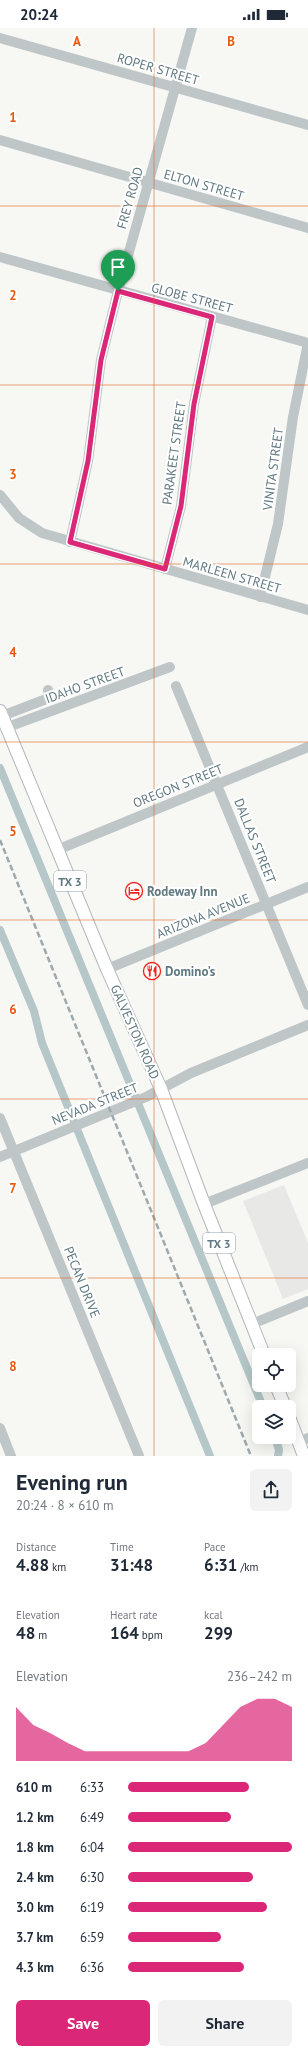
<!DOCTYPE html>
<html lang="en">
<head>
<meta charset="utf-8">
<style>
	body { margin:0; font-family:"PT Sans",sans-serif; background:#f2f2f3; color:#1f2937; height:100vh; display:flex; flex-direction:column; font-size:15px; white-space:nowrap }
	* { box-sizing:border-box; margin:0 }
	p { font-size:13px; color:#747a83 }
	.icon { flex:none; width:22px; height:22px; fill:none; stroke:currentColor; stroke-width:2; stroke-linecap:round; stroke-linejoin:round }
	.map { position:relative; height:1428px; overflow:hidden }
	.details { display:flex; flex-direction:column; background:#fff; flex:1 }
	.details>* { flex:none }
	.fabs { position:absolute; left:252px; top:1320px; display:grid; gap:8px }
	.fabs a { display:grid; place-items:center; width:44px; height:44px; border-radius:6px; background:#fff; box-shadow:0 4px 16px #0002; font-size:20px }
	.pin { position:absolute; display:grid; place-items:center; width:34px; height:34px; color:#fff; margin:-41px -17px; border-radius:50% 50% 50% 0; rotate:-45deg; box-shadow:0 0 4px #0007 }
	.pin .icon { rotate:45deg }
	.round { display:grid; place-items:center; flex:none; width:42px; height:42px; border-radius:6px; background:#f2f2f3 }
	.head { display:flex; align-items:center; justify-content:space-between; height:68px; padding:0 16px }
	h1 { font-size:22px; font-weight:700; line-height:30px }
	.figures { display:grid; grid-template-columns:repeat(3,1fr); gap:6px; height:68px; padding:4px 16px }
	.figures div { display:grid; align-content:center }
	.figures b { font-size:17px; font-weight:700 }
	.figures small { font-size:11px; font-weight:400 }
	.figures p { font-size:11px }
	.chart { height:112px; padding:8px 16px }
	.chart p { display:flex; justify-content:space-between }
	.chart svg { width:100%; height:72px; margin-top:4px; fill:#db2777; opacity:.7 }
	.action { display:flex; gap:8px; margin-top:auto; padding:8px 16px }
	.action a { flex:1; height:46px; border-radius:6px; background:#db2777; color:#fff; font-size:16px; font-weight:700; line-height:46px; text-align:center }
	.action a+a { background:#f2f2f3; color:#1f2937 }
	ul { padding:0 16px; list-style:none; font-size:13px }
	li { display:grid; grid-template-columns:64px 48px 1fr; align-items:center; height:30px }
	li i { height:10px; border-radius:5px; background:#db2777 }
	.status { display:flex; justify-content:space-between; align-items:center; height:28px; padding:0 20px; background:#fff; direction:ltr }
	.status svg { height:11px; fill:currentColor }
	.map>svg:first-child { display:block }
</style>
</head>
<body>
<div class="status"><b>20:24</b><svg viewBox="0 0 49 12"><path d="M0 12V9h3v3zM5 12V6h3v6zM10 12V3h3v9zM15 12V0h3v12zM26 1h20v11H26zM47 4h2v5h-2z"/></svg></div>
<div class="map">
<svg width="308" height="1428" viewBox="0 0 308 1428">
	<rect width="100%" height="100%" fill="#f7f7f4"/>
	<!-- built -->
	<path fill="#e8e8e7" d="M 284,1157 L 308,1215 L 308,1261 L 283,1271 L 243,1173 Z"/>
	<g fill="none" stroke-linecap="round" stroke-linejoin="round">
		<!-- canal -->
		<g stroke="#b5c7c8" stroke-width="8">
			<path d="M 0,740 L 263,1379"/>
			<path d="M 0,902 L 34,983 L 42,1015 L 210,1428"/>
			<path d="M 275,1409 L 279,1422 L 278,1428"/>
		</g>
		<!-- major casing -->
		<g stroke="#b0b8bb" stroke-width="14">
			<g id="major">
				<path d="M 0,683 L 107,941 L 161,1061 L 204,1176 L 264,1327"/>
				<path d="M 276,1357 L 285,1379"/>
				<path d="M 289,1389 L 304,1428"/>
			</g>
		</g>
		<!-- minor -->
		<g stroke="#bfc6c8" stroke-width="10">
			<path d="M 0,10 L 308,97"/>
			<path d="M 0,112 L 308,200"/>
			<path d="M 0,229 L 308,315"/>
			<path d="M 0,467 L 19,490 L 42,505 L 308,582"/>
			<path d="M 70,514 L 88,433 L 101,332 L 118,263 L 192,0"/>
			<path d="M 165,541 L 181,478 L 194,376 L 212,289"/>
			<path d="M 260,569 L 278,496 L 293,389 L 308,315"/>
			<path d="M 176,658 L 308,977"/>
			<path d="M 2,688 L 49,670 L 48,662"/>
			<path d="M 8,699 L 170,639"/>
			<path d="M 57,822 L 308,719"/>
			<path d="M 107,941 L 308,859"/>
			<path d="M 0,1090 L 139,1428"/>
			<path d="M 0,1129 L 146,1069 L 191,1045 L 308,997"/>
			<path d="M 204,1176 L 308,1135"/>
			<path d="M 252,1296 L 308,1273"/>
			<path d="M 0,1400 L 11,1428"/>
			<path d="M 299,1414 L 308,1410"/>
		</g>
		<!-- major -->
		<use href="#major" stroke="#fff" stroke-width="12"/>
		<!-- rail -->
		<path stroke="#9ea9ad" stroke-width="2.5" stroke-dasharray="6 3" stroke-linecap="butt" d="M 0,812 L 251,1428"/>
	</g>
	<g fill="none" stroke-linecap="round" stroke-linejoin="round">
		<!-- route casing -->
		<g stroke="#fff" stroke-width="8">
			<path id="route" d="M 118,263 L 212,289 L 194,376 L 181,478 L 165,541 L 70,514 L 88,433 L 101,332 Z"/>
		</g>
		<!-- route -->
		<use href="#route" stroke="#db2777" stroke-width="5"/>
	</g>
	<!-- grid -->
	<path fill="none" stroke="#e8590c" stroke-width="1" stroke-opacity="0.55" d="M 154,0 L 154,1428M 0,178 L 308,178M 0,357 L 308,357M 0,536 L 308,536M 0,714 L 308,714M 0,892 L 308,892M 0,1071 L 308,1071M 0,1250 L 308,1250"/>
	<!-- icons -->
	<defs>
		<g id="hotel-ring" transform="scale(0.9)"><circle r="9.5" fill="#fff" stroke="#ee241d" stroke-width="1.5"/><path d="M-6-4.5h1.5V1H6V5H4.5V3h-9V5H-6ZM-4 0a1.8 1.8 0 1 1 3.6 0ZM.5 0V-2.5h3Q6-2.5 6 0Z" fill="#ee241d"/></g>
		<g id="restaurant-ring" transform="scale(0.9)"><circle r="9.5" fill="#fff" stroke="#ee241d" stroke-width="1.5"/><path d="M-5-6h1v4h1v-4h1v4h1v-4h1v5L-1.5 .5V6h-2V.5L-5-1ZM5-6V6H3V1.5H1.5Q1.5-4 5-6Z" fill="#ee241d"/></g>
	</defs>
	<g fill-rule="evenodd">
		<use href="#hotel-ring" x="134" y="863"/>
		<use href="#restaurant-ring" x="152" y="943"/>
	</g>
	<g text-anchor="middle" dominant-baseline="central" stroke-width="4" stroke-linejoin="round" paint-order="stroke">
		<!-- shield labels -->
		<g fill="#fff" stroke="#90a1a7" stroke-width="1">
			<rect x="54" y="843" width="32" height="20" rx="3"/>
			<rect x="203" y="1205" width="32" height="20" rx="3"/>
		</g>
		<g font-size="12" font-weight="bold" fill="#607981">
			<text x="70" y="853">TX 3</text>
			<text x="219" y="1215">TX 3</text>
		</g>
		<!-- street labels -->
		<g font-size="13" fill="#607981" stroke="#fff">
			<text transform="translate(158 41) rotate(16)">ROPER STREET</text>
			<text transform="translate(204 157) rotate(16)">ELTON STREET</text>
			<text transform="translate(130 170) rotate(-74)">FREY ROAD</text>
			<text transform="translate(192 270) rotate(15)">GLOBE STREET</text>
			<text transform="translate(174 425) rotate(-82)">PARAKEET STREET</text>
			<text transform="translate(273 441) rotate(-82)">VINITA STREET</text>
			<text transform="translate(232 547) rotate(16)">MARLEEN STREET</text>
			<text transform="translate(85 657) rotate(-20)">IDAHO STREET</text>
			<text transform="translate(178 758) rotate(-22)">OREGON STREET</text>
			<text transform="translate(255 813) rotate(68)">DALLAS STREET</text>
			<text transform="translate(203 888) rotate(-22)">ARIZONA AVENUE</text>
			<text transform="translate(135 1004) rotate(66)">GALVESTON ROAD</text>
			<text transform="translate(95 1076) rotate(-22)">NEVADA STREET</text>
			<text transform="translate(82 1254) rotate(68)">PECAN DRIVE</text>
		</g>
		<!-- poi labels -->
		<g font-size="13" font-weight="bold" fill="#607981" stroke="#fff" text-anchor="start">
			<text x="147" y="863">Rodeway Inn</text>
			<text x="165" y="943">Domino's</text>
		</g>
	</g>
	<g font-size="13" text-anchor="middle" font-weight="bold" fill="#e8590c" stroke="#fff" stroke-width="4" stroke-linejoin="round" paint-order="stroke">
		<text x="77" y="18">A</text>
		<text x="231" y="18">B</text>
		<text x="13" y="94">1</text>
		<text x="13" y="272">2</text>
		<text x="13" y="451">3</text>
		<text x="13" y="629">4</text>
		<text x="13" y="808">5</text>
		<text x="13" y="986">6</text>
		<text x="13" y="1165">7</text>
		<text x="13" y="1343">8</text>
	</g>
</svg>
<div class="fabs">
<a><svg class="icon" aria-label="locate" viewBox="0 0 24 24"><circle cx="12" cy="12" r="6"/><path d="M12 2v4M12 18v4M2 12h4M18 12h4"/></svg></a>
<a><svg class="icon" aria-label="layers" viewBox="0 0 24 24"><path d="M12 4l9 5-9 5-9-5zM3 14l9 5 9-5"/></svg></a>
</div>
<div class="pin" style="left:118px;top:263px;background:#1e9e55"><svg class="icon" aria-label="arrive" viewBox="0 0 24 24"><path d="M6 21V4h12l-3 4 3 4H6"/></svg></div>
</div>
<section class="details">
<div class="head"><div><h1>Evening run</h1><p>20:24 · 8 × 610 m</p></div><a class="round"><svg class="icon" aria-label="share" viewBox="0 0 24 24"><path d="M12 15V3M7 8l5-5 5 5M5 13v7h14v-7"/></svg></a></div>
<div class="figures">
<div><p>Distance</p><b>4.88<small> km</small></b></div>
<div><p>Time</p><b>31:48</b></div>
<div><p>Pace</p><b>6:31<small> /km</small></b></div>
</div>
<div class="figures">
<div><p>Elevation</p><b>48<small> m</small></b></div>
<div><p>Heart rate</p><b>164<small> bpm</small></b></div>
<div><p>kcal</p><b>299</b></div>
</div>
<div class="chart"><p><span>Elevation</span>236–242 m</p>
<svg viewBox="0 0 160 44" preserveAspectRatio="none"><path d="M0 44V11L10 22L20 27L30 33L40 38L50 38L60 38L70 38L80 38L90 38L100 38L110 33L120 22L130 11L140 6L150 6L160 11V44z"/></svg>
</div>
<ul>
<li><b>610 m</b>6:33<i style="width:74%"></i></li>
<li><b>1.2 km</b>6:49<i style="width:63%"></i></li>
<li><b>1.8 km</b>6:04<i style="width:100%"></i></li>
<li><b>2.4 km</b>6:30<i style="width:76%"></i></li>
<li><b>3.0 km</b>6:19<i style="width:85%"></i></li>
<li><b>3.7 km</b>6:59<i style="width:57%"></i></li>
<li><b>4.3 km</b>6:36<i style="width:71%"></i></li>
</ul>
<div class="action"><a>Save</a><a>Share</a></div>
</section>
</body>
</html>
